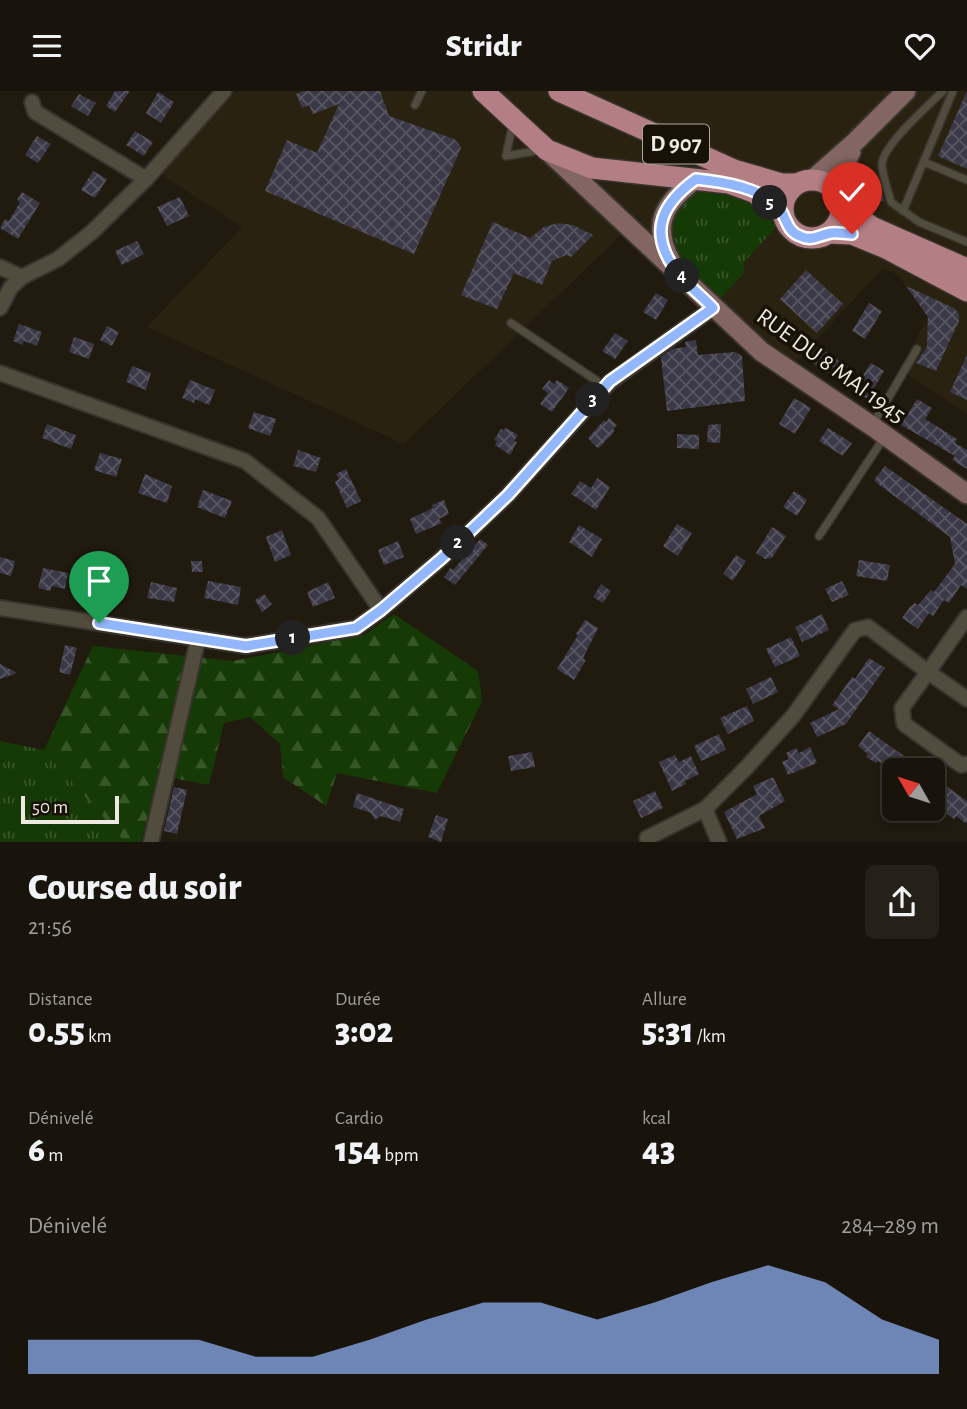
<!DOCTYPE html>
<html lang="fr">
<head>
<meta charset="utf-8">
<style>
	body { margin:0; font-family:"Alegreya Sans",sans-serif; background:#252119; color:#f1f3f6; height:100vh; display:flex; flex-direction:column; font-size:26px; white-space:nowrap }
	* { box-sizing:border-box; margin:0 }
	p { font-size:23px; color:#9f9e9d }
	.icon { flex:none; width:38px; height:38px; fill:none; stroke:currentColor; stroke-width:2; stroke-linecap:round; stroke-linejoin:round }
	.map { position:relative; height:751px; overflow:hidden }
	.details { display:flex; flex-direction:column; background:#18140b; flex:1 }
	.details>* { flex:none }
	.needle { width:46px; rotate:309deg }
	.tools { position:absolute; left:882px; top:667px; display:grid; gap:14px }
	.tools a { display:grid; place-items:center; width:63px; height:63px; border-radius:10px; background:#18140b; box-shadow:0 4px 10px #0003,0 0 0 2px #36332c; font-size:35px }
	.scale { position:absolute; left:21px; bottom:18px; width:98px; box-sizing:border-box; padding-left:7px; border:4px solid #eeeae2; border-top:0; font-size:19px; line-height:24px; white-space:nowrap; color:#eeeae2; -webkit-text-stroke:5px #171106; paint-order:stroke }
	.pin { position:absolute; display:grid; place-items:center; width:60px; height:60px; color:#fff; margin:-72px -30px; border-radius:50% 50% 50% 0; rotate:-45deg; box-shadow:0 0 7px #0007 }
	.pin .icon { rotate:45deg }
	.km { position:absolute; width:35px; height:35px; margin:-18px; border-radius:50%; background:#222; color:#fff; font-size:19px; line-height:35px; text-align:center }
	.round { display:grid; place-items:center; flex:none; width:74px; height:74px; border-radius:10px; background:#252119 }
	.headline { display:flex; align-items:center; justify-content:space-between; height:119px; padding:0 28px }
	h1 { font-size:38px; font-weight:800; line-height:52px }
	.stats { display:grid; grid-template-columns:repeat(3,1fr); gap:10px; height:119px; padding:7px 28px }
	.stats div { display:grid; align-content:center }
	.stats b { font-size:35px; font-weight:800 }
	.stats small { font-size:19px; font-weight:400 }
	.stats p { font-size:19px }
	.chart { height:196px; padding:14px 28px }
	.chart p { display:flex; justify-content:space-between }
	.chart svg { width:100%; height:126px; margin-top:7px; fill:#93b7fd; opacity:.7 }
	header { display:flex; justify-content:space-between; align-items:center; height:91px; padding:0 28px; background:#18140b; font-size:32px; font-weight:800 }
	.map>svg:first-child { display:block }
</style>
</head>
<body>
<header><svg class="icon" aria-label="menu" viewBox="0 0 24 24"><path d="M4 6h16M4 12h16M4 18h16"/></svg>Stridr<svg class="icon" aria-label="heart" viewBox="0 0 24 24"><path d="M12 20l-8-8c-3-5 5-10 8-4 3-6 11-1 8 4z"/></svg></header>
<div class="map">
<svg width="967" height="751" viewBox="0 0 967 751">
	<defs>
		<pattern id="grass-tufts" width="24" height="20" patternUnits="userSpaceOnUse" patternTransform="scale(1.75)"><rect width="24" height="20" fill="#163a05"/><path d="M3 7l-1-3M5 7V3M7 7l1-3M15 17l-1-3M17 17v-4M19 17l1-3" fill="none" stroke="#385729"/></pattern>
		<pattern id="forest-firs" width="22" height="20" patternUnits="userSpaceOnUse" patternTransform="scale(1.75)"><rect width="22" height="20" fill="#163a05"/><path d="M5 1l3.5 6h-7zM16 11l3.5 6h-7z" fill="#385729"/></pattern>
		<pattern id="building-cross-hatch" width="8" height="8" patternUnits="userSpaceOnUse" patternTransform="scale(1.75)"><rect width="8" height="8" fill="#3b3947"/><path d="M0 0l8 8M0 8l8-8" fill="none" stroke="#585661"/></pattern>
	</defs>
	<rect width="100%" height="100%" fill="#201a0f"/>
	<!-- built -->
	<path fill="#2a2210" d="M 219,0 L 967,0 L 967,323 L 899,278 L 928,226 L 898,184 L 883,177 L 783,285 L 622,143 L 404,353 L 147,236 L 242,136 L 156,80 Z"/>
	<!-- grass -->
	<g fill="url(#grass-tufts)">
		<path d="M 721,95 L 775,123 L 775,137 L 744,171 L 744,182 L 719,209 L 682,174 L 670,160 L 670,124 L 697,97 Z"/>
		<path d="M 0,650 L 44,659 L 125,751 L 0,751 Z"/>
	</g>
	<!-- forest -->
	<path fill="url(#forest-firs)" d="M 394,523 L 478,580 L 482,610 L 437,702 L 337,682 L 326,715 L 283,686 L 280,653 L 250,626 L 224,632 L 209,694 L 158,684 L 141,751 L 125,751 L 44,659 L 93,555 L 233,570 L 364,544 Z"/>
	<!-- building -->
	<g fill="url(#building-cross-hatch)">
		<path d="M 115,0 L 130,0 L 115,21 L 106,15 Z"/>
		<path d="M 303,0 L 380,0 L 389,25 L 454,48 L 458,52 L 461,57 L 414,163 L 265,100 L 287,49 L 317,62 L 339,13 L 313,23 L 309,14 L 302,17 L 296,3 Z"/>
		<path d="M 967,0 L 967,78 L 938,65 Z"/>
		<path d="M 158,1 L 174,11 L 161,32 L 146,22 Z"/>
		<path d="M 79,3 L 96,12 L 88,25 L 71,15 Z"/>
		<path d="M 135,40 L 153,51 L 144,65 L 126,54 Z"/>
		<path d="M 37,45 L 51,53 L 38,72 L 25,64 Z"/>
		<path d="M 93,80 L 107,88 L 95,107 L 81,99 Z"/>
		<path d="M 881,98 L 884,110 L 862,113 L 860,102 Z"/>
		<path d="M 22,101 L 40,112 L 18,148 L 0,137 L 5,128 L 9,130 L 20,111 L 17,109 Z"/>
		<path d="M 180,106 L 189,125 L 167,135 L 157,116 Z"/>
		<path d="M 493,131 L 530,147 L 544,136 L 558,132 L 573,134 L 593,144 L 571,166 L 566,164 L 552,170 L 542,194 L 514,182 L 497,218 L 461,204 Z"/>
		<path d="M 137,150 L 144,163 L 122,174 L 115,160 Z"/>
		<path d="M 806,179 L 843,213 L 817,242 L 780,208 Z"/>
		<path d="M 906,195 L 954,217 L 959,223 L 959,230 L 936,280 L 916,272 L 927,256 L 928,226 Z"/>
		<path d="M 656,202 L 668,209 L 656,229 L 643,221 Z"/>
		<path d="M 869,212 L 882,220 L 865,248 L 852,240 Z"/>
		<path d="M 19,233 L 42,241 L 37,255 L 24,250 L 22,254 L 13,250 Z"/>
		<path d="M 107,235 L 119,241 L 112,255 L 100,249 Z"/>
		<path d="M 615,242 L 628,250 L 615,268 L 602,260 Z"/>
		<path d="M 74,246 L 94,253 L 89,268 L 69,261 Z"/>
		<path d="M 696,249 L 698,264 L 735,261 L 742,265 L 745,310 L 667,320 L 661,266 L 672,258 L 686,256 L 685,251 Z"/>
		<path d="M 818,255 L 848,276 L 838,288 L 806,268 Z"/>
		<path d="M 967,264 L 967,309 L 950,301 Z"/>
		<path d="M 871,272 L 884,280 L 868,308 L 853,299 Z"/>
		<path d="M 132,275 L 151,282 L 146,299 L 126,291 Z"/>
		<path d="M 190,289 L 215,299 L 209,314 L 195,308 L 194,312 L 182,307 Z"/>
		<path d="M 549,289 L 554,293 L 557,289 L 569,297 L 552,321 L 540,313 L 548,302 L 542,298 Z"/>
		<path d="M 794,307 L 811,317 L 795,343 L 779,333 Z"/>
		<path d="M 917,308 L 932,317 L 925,328 L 957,348 L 955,352 L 967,359 L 967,378 L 952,369 L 955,365 L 901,334 Z"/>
		<path d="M 254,321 L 276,328 L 270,345 L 248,337 Z"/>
		<path d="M 609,327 L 617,334 L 613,338 L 615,340 L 599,357 L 596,356 L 588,347 L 604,329 L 606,331 Z"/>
		<path d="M 47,333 L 76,344 L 71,358 L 42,347 Z"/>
		<path d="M 721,333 L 720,352 L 707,351 L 708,334 Z"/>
		<path d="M 506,337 L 518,344 L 514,350 L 517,351 L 510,364 L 495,354 L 497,350 L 494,349 L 501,338 L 504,339 Z"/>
		<path d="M 828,337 L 852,352 L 843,365 L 819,350 Z"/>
		<path d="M 677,343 L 699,344 L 699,358 L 677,357 Z"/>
		<path d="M 298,359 L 321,367 L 316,381 L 293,375 Z"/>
		<path d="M 100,362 L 122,368 L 116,386 L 94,379 Z"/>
		<path d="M 885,375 L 967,433 L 967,498 L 961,494 L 949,512 L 944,509 L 933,525 L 929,522 L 918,538 L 902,527 L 910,516 L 915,512 L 918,514 L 931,499 L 934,501 L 955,473 L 950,446 L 878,393 L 874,389 Z"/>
		<path d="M 346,378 L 361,410 L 347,417 L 335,391 L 339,388 L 336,383 Z"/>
		<path d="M 145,383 L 172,395 L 167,412 L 138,402 Z"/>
		<path d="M 597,387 L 610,396 L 596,419 L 571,403 L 580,390 L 591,397 Z"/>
		<path d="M 203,399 L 232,410 L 225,427 L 197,416 Z"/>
		<path d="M 794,400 L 807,409 L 797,425 L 783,416 Z"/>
		<path d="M 444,409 L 449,423 L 439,428 L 442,432 L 416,443 L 410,428 L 433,417 L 432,414 Z"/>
		<path d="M 677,433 L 692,442 L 678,465 L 663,455 Z"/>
		<path d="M 579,434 L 602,448 L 592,466 L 569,451 Z"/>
		<path d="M 772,436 L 786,445 L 772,467 L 765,468 L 756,462 Z"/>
		<path d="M 282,439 L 291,464 L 275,471 L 266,446 Z"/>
		<path d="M 480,448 L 488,454 L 455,494 L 444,486 L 450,477 L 453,479 Z"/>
		<path d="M 398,450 L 404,466 L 384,474 L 378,459 Z"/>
		<path d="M 736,464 L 746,470 L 733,490 L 723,483 Z"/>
		<path d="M 0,466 L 15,470 L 11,485 L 0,482 Z"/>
		<path d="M 859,469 L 890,474 L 887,490 L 856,485 Z"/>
		<path d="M 191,470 L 202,470 L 203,481 L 192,481 Z"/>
		<path d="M 43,477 L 68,482 L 65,498 L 52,495 L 50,500 L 38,497 Z"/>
		<path d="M 98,486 L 123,494 L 117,511 L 92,502 Z"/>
		<path d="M 208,490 L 241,496 L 238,514 L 204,507 Z"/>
		<path d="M 842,490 L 849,504 L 832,511 L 825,498 Z"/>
		<path d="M 151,491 L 177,497 L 174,511 L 147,507 Z"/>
		<path d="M 328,491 L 335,507 L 313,516 L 307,501 Z"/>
		<path d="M 601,493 L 611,500 L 603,512 L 593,506 Z"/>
		<path d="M 264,503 L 272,513 L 262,521 L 255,509 Z"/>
		<path d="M 822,523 L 829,539 L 802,551 L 795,536 Z"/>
		<path d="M 585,529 L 598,537 L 583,567 L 586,569 L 574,589 L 557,578 L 578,544 L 576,543 Z"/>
		<path d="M 791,546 L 800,565 L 775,576 L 766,558 Z"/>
		<path d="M 65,554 L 77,557 L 70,584 L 59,581 Z"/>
		<path d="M 869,567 L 885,577 L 846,633 L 817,646 L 810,632 L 839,618 L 832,614 L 852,586 L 855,588 Z"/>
		<path d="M 0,573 L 17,582 L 0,588 Z"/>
		<path d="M 771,586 L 778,601 L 753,613 L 746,598 Z"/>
		<path d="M 747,615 L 754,630 L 728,643 L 720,627 Z"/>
		<path d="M 869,640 L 911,670 L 923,679 L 891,679 L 878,670 L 876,672 L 866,666 L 868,663 L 858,655 Z"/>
		<path d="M 719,643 L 726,659 L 701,670 L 694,655 Z"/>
		<path d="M 810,656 L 817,672 L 788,684 L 782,671 L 789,668 L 786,662 L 796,657 L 799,662 Z"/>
		<path d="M 532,661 L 535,676 L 511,680 L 508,665 Z"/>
		<path d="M 675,664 L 679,671 L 691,665 L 699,683 L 685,690 L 686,693 L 672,700 L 659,671 Z"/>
		<path d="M 773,686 L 785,710 L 759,725 L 765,737 L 737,748 L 724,721 L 757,703 L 753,695 Z"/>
		<path d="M 933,686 L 967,710 L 967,733 L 956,725 L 954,728 L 933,712 Z"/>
		<path d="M 174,696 L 187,699 L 177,743 L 164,740 Z"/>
		<path d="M 655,700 L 663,717 L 641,727 L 633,710 Z"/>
		<path d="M 357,702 L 404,718 L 400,731 L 380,725 L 375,729 L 371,722 L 353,716 Z"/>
		<path d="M 436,724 L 448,728 L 441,751 L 428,746 Z"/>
	</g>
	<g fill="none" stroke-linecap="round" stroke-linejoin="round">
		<!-- lane casing -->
		<g stroke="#38332d" stroke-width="10">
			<g id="lane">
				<path d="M 943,0 C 929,14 883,54 882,73 C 882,85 888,99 891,111 L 919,131 L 967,151"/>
				<path d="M 415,14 L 422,0"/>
				<path d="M 513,32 L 506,65 L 541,59"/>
				<path d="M 924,71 L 967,89"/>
				<path d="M 903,120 L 953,0"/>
				<path d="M 511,232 L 597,290"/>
				<path d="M 873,333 L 917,258"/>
				<path d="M 819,445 L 885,345"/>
			</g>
		</g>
		<!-- street casing -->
		<g stroke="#38332d" stroke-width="18">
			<g id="street">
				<path d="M 32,11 L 35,21 L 146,88"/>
				<path d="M 0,176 L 22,186"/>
				<path d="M 0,217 L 11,196 L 22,186 L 58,168 L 92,141 L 146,88 L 224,0"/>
				<path d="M 0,282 L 245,370 L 318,427 L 381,519"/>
				<path d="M 0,517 L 246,555 L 356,537 L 381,519 L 442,467 L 508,404 L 610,291 L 713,217"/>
				<path d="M 967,608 L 928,581 L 902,617 L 904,633 L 961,674 L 967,673"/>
				<path d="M 705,718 L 719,751"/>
				<path d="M 647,747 L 705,718 L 746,677 L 793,625 L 855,539 L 868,536 L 928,581 L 967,526"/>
				<path d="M 151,751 L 198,548"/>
			</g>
		</g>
		<!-- secondary casing -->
		<g stroke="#38332d" stroke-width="23">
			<g id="secondary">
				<path d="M 550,62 L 762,261 L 872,335 L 967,403"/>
				<path d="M 812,89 L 856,50 L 906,0"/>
				<path d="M 836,101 L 843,77 L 851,61"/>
				<path d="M 671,171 C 651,133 664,112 696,88"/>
			</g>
		</g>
		<!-- primary casing -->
		<g stroke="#38332d" stroke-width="24">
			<g id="primary">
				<path d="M 483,0 L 547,59 L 592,77 L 729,92 L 754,101 L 782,122"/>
				<path d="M 559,0 L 734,79 L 782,93 L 796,93"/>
				<circle cx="812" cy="118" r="29"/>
				<path d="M 841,114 L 872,136 L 967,178"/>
				<path d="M 830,142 L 852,143 L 886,157 L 967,200"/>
			</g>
		</g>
		<!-- lane -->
		<use href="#lane" stroke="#524c3e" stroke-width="7"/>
		<!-- street -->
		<use href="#street" stroke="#524c3e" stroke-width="14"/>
		<!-- secondary -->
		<use href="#secondary" stroke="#836661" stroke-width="19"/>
		<!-- primary -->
		<use href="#primary" stroke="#b47f84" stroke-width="21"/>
	</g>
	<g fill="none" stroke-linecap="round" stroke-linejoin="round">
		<!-- route casing -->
		<g stroke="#fff" stroke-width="14">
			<path id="route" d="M 99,532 L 246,555 L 356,537 L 381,519 L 442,467 L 508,404 L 610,290 L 713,217 C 701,204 684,192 674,177 C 648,139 663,112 696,88 C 723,91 763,96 781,120 C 787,129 787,140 800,145 C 812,151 819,144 831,142 C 837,141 846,143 852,143"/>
		</g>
		<!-- route -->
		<use href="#route" stroke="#93b7fd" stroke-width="9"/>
	</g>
	<g text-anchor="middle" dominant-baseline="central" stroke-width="7" stroke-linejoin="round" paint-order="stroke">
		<!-- shield labels -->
		<rect fill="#171106" stroke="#aea9a0" stroke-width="2" x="643" y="33.5" width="66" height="39" rx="5"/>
		<g font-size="23" font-weight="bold" fill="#eeeae2">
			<text x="676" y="53">D 907</text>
		</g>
		<!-- street labels -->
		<g font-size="24" fill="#eeeae2" stroke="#171106">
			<text transform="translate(831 275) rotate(36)">RUE DU 8 MAI 1945</text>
		</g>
	</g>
</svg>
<div class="tools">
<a><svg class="needle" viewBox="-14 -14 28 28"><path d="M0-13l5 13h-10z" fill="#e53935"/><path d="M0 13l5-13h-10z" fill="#9f9e9d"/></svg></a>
</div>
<div class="scale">50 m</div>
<div class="pin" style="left:99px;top:532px;background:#1e9e55"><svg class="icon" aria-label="arrive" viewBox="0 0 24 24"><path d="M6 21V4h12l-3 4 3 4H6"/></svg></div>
<div class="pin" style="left:852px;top:143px;background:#d93025"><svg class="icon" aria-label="check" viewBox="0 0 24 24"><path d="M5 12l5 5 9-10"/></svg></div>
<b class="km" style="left:293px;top:547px">1</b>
<b class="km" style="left:458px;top:452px">2</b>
<b class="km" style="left:593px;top:309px">3</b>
<b class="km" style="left:682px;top:185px">4</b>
<b class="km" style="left:770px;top:112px">5</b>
</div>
<section class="details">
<div class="headline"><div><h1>Course du soir</h1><p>21:56</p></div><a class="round"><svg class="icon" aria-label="share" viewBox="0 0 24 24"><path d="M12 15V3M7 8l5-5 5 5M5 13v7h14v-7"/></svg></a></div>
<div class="stats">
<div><p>Distance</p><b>0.55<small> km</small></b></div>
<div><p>Durée</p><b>3:02</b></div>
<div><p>Allure</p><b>5:31<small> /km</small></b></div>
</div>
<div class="stats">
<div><p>Dénivelé</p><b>6<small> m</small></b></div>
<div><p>Cardio</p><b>154<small> bpm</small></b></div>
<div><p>kcal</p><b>43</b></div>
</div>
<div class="chart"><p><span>Dénivelé</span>284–289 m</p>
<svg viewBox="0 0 160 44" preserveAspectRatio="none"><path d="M0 44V32L10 32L20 32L30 32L40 38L50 38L60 32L70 25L80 19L90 19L100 25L110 19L120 12L130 6L140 12L150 25L160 32V44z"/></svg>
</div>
</section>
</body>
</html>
